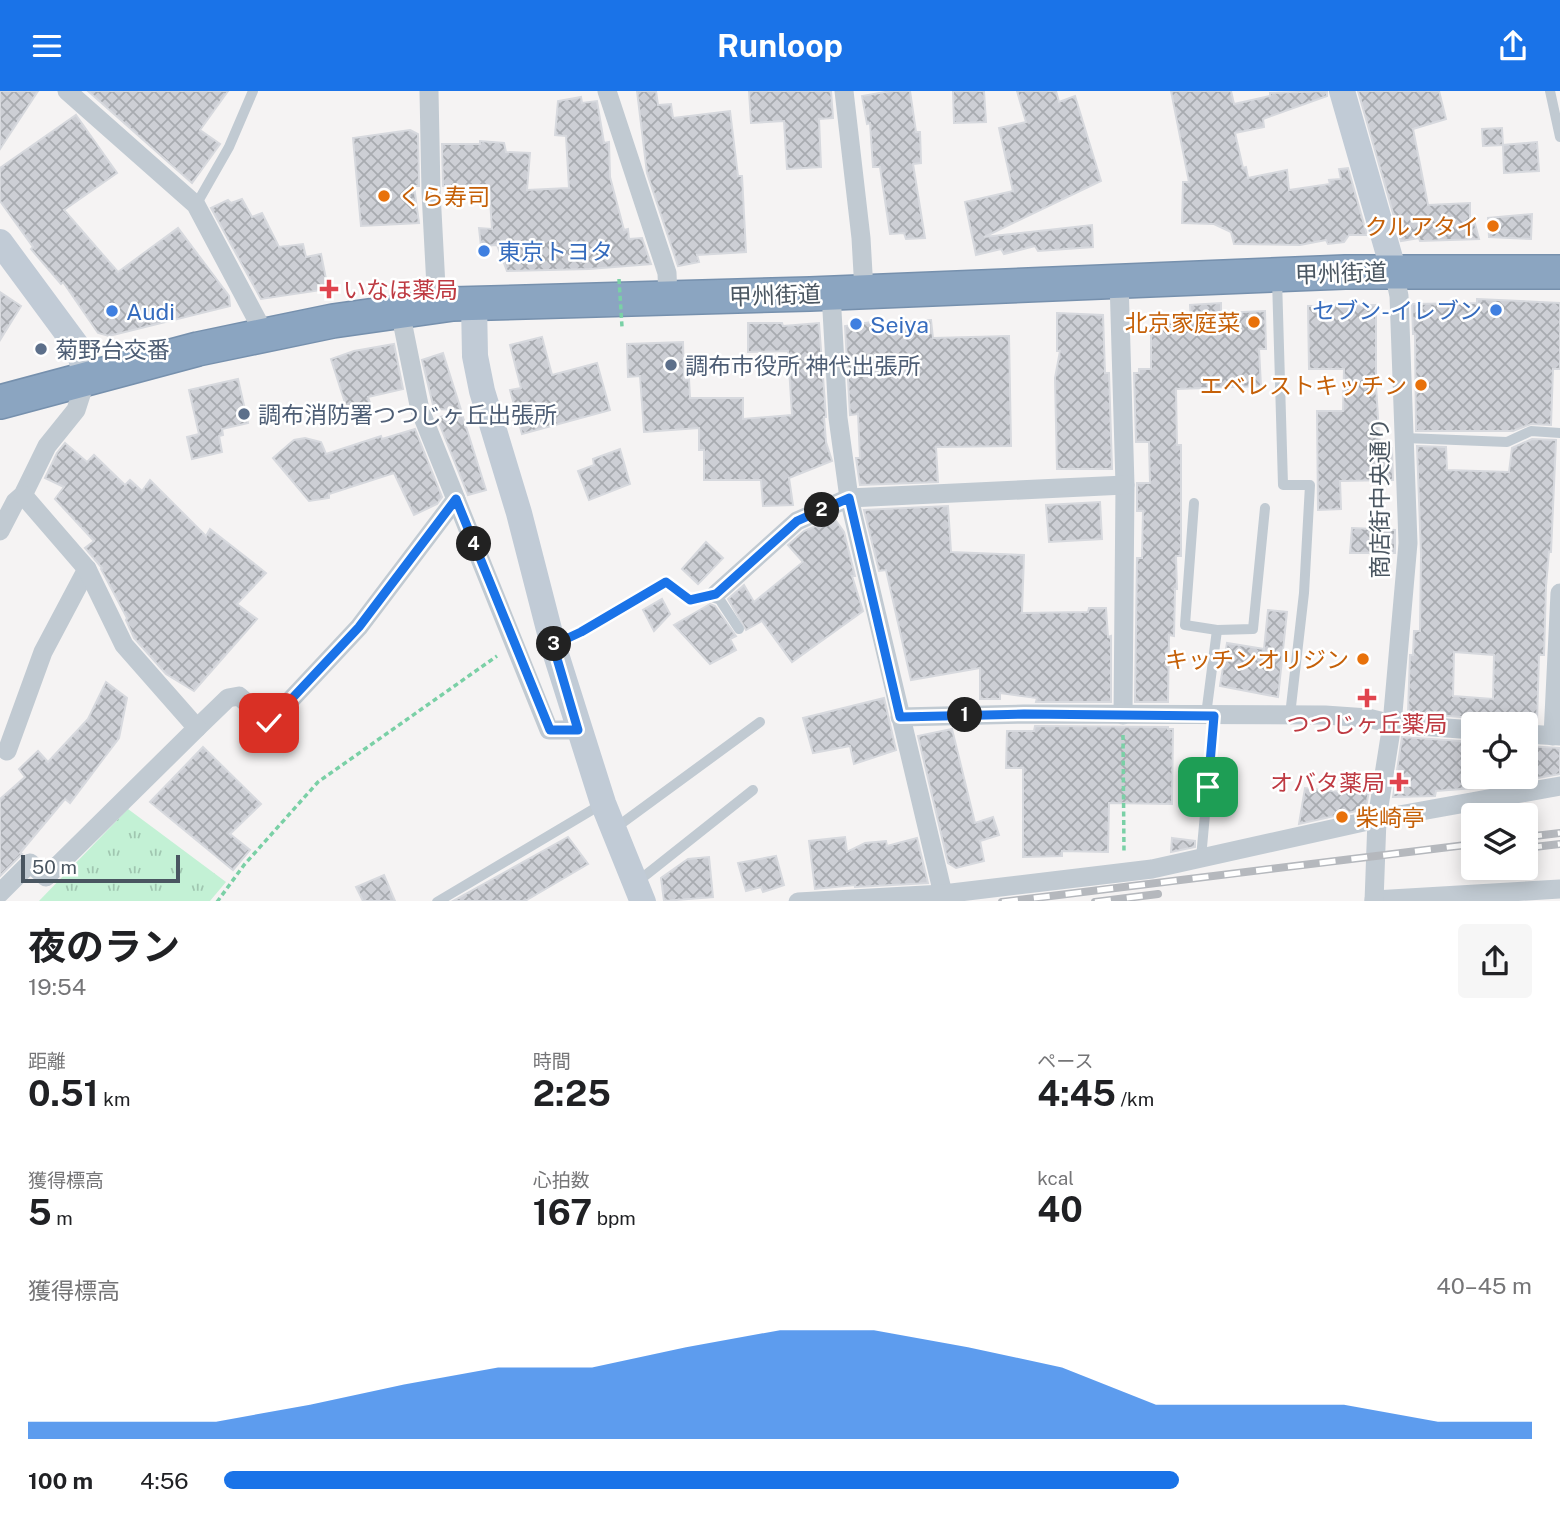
<!DOCTYPE html>
<html lang="ja">
<head>
<meta charset="utf-8">
<style>
	body { margin:0; font-family:"Public Sans","Noto Sans JP",sans-serif; background:#f6f6f6; color:#202124; height:100vh; display:flex; flex-direction:column; font-size:26px; white-space:nowrap }
	* { box-sizing:border-box; margin:0 }
	p { font-size:23px; color:#757577 }
	.icon { flex:none; width:38px; height:38px; fill:none; stroke:currentColor; stroke-width:2; stroke-linecap:round; stroke-linejoin:round }
	.map { position:relative; height:810px; overflow:hidden }
	.sheet { display:flex; flex-direction:column; background:#fff; flex:1 }
	.sheet>* { flex:none }
	.controls { position:absolute; left:1461px; top:621px; display:grid; gap:14px }
	.controls a { display:grid; place-items:center; width:77px; height:77px; border-radius:7px; background:#fff; box-shadow:0 4px 18px #0003; font-size:35px }
	.scale { position:absolute; left:21px; bottom:18px; width:159px; box-sizing:border-box; padding-left:7px; border:4px solid #4a5661; border-top:0; font-size:19px; line-height:24px; white-space:nowrap; color:#4a5661; -webkit-text-stroke:5px #fff; paint-order:stroke }
	.pin { position:absolute; display:grid; place-items:center; width:60px; height:60px; color:#fff; margin:-30px; border-radius:14px; box-shadow:0 4px 10px #0006 }
	.km { position:absolute; width:35px; height:35px; margin:-18px; border-radius:50%; background:#222; color:#fff; font-size:19px; line-height:35px; text-align:center }
	.round { display:grid; place-items:center; flex:none; width:74px; height:74px; border-radius:7px; background:#f6f6f6 }
	.headline { display:flex; align-items:center; justify-content:space-between; height:119px; padding:0 28px }
	h1 { font-size:38px; font-weight:700; line-height:52px }
	.stats { display:grid; grid-template-columns:repeat(3,1fr); gap:10px; height:119px; padding:7px 28px }
	.stats div { display:grid; align-content:center }
	.stats b { font-size:35px; font-weight:700 }
	.stats small { font-size:19px; font-weight:400 }
	.stats p { font-size:19px }
	.chart { height:196px; padding:14px 28px }
	.chart p { display:flex; justify-content:space-between }
	.chart svg { width:100%; height:126px; margin-top:7px; fill:#1a73e8; opacity:.7 }
	ul { padding:0 28px; list-style:none; font-size:23px }
	li { display:grid; grid-template-columns:112px 84px 1fr; align-items:center; height:52px }
	li i { height:18px; border-radius:9px; background:#1a73e8 }
	header { display:flex; justify-content:space-between; align-items:center; height:91px; padding:0 28px; background:#1a73e8; color:#fff; font-size:32px; font-weight:700 }
	.map>svg:first-child { display:block }
</style>
</head>
<body>
<header><svg class="icon" aria-label="menu" viewBox="0 0 24 24"><path d="M4 6h16M4 12h16M4 18h16"/></svg>Runloop<svg class="icon" aria-label="share" viewBox="0 0 24 24"><path d="M12 15V3M7 8l5-5 5 5M5 13v7h14v-7"/></svg></header>
<div class="map">
<svg width="1560" height="811" viewBox="0 0 1560 811">
	<defs>
		<pattern id="park-tufts" width="24" height="20" patternUnits="userSpaceOnUse" patternTransform="scale(1.75)"><rect width="24" height="20" fill="#c3f1d5"/><path d="M3 7l-1-3M5 7V3M7 7l1-3M15 17l-1-3M17 17v-4M19 17l1-3" fill="none" stroke="#a0c6b0"/></pattern>
		<pattern id="building-cross-hatch" width="8" height="8" patternUnits="userSpaceOnUse" patternTransform="scale(1.75)"><rect width="8" height="8" fill="#cdcfd5"/><path d="M0 0l8 8M0 8l8-8" fill="none" stroke="#a8abb0"/></pattern>
	</defs>
	<rect width="100%" height="100%" fill="#f5f3f3"/>
	<!-- park -->
	<path fill="url(#park-tufts)" d="M 128,718 L 226,791 L 210,810 L 38,811 Z"/>
	<!-- building -->
	<g fill="url(#building-cross-hatch)" stroke="#d7d9de" stroke-width="2" fill-rule="evenodd">
		<path d="M 0,0 L 38,0 L 0,58 Z"/>
		<path d="M 88,0 L 228,0 L 200,39 L 220,53 L 192,92 Z"/>
		<path d="M 637,0 L 656,0 L 658,14 L 671,13 L 673,27 L 730,20 L 738,85 L 742,85 L 746,161 L 697,164 L 699,171 L 678,175 L 647,82 Z"/>
		<path d="M 749,0 L 831,0 L 833,27 L 819,28 L 821,76 L 787,78 L 784,30 L 751,32 Z"/>
		<path d="M 891,0 L 910,0 L 916,41 L 920,41 L 921,72 L 913,73 L 925,147 L 906,148 L 904,142 L 890,143 L 880,76 L 873,76 L 870,32 L 867,33 L 862,5 Z"/>
		<path d="M 953,0 L 984,0 L 986,31 L 954,32 Z"/>
		<path d="M 1017,0 L 1056,0 L 1059,11 L 1075,5 L 1101,90 L 984,146 L 1092,134 L 1093,156 L 1038,160 L 1035,155 L 1004,163 L 1001,158 L 976,164 L 965,111 L 1013,100 L 999,37 L 1026,31 Z"/>
		<path d="M 1171,0 L 1231,0 L 1234,13 L 1270,5 L 1270,2 L 1327,0 L 1327,5 L 1263,28 L 1264,36 L 1235,42 L 1243,77 L 1246,76 L 1248,87 L 1287,79 L 1289,99 L 1330,93 L 1329,89 L 1341,88 L 1339,78 L 1348,77 L 1367,144 L 1349,144 L 1344,151 L 1328,153 L 1326,149 L 1300,154 L 1234,153 L 1231,141 L 1214,133 L 1182,132 L 1183,91 L 1189,91 Z"/>
		<path d="M 1358,0 L 1439,0 L 1446,28 L 1413,38 L 1428,114 L 1470,112 L 1470,129 L 1474,129 L 1479,148 L 1420,150 L 1419,147 L 1401,150 Z"/>
		<path d="M 581,6 L 582,12 L 597,10 L 604,52 L 609,51 L 610,86 L 624,139 L 628,138 L 629,148 L 642,147 L 651,173 L 589,178 L 507,180 L 497,154 L 481,155 L 479,137 L 492,138 L 489,94 L 443,95 L 442,53 L 480,53 L 480,50 L 504,52 L 506,61 L 530,62 L 527,99 L 569,97 L 566,45 L 555,44 L 558,10 Z"/>
		<path d="M 76,24 L 117,82 L 64,119 L 118,181 L 178,137 L 229,205 L 230,215 L 109,245 L 98,242 L 63,191 L 61,193 L 31,158 L 33,156 L 0,110 L 0,77 Z"/>
		<path d="M 1502,37 L 1503,54 L 1483,55 L 1482,38 Z"/>
		<path d="M 410,39 L 418,43 L 419,95 L 414,95 L 419,132 L 361,135 L 353,47 Z"/>
		<path d="M 1537,51 L 1539,80 L 1504,82 L 1503,54 Z"/>
		<path d="M 242,108 L 252,126 L 262,122 L 279,156 L 303,153 L 306,166 L 321,163 L 328,198 L 261,208 L 211,117 L 228,109 L 231,112 Z"/>
		<path d="M 1532,123 L 1531,148 L 1489,146 L 1488,127 Z"/>
		<path d="M 0,201 L 21,215 L 0,249 Z"/>
		<path d="M 1477,208 L 1560,212 L 1560,278 L 1553,278 L 1551,334 L 1531,333 L 1513,340 L 1416,340 L 1415,243 L 1413,243 L 1412,213 L 1477,212 Z"/>
		<path d="M 1221,212 L 1221,222 L 1265,220 L 1266,258 L 1259,258 L 1261,295 L 1176,298 L 1177,354 L 1181,354 L 1181,465 L 1176,465 L 1177,498 L 1175,498 L 1174,545 L 1169,544 L 1168,611 L 1135,611 L 1137,467 L 1142,467 L 1143,420 L 1137,420 L 1137,392 L 1150,392 L 1149,351 L 1136,351 L 1134,282 L 1139,282 L 1139,278 L 1151,278 L 1151,232 L 1191,231 L 1190,214 Z"/>
		<path d="M 1376,214 L 1376,295 L 1380,357 L 1392,357 L 1393,389 L 1340,390 L 1341,418 L 1318,419 L 1317,320 L 1343,320 L 1344,278 L 1309,278 L 1308,215 Z"/>
		<path d="M 1057,222 L 1103,224 L 1105,282 L 1109,282 L 1112,378 L 1057,378 L 1055,287 L 1060,260 L 1057,260 Z"/>
		<path d="M 885,229 L 885,232 L 931,229 L 933,247 L 1009,245 L 1011,355 L 936,356 L 938,391 L 860,394 L 856,367 L 860,367 L 858,323 L 850,324 L 845,235 Z"/>
		<path d="M 748,232 L 782,232 L 783,235 L 819,232 L 826,326 L 824,326 L 826,351 L 832,370 L 789,387 L 793,414 L 763,415 L 761,389 L 704,389 L 704,359 L 699,359 L 699,337 L 644,341 L 640,285 L 628,286 L 627,253 L 683,251 L 684,289 L 689,288 L 690,307 L 743,307 L 743,328 L 792,324 L 788,260 L 748,261 Z"/>
		<path d="M 542,246 L 552,284 L 597,272 L 610,319 L 522,343 L 510,299 L 521,297 L 510,254 Z"/>
		<path d="M 394,253 L 403,298 L 368,306 L 372,318 L 347,318 L 331,268 L 354,260 Z"/>
		<path d="M 443,262 L 461,319 L 434,318 L 422,269 Z"/>
		<path d="M 238,288 L 248,332 L 222,338 L 223,344 L 219,345 L 222,361 L 192,368 L 187,346 L 199,343 L 189,299 Z"/>
		<path d="M 461,320 L 486,399 L 468,404 L 437,327 Z"/>
		<path d="M 415,338 L 442,406 L 437,413 L 414,424 L 394,382 L 329,403 L 329,407 L 309,410 L 273,367 L 294,349 L 305,347 L 321,351 L 326,363 L 381,345 L 382,348 Z"/>
		<path d="M 1532,348 L 1556,349 L 1551,461 L 1549,461 L 1546,495 L 1544,564 L 1539,564 L 1537,631 L 1483,632 L 1475,627 L 1408,622 L 1410,564 L 1413,564 L 1414,540 L 1420,540 L 1421,463 L 1417,355 L 1446,356 L 1447,379 L 1509,381 L 1512,357 ZM 1454,561 L 1494,564 L 1493,608 L 1453,605 Z"/>
		<path d="M 65,352 L 87,371 L 94,364 L 125,394 L 130,389 L 142,400 L 150,389 L 206,445 L 210,438 L 266,482 L 237,513 L 257,528 L 194,600 L 166,583 L 134,547 L 126,529 L 127,527 L 101,478 L 102,477 L 85,457 L 94,450 L 55,408 L 64,396 L 45,387 L 57,362 Z"/>
		<path d="M 620,358 L 630,393 L 589,409 L 578,380 L 594,374 L 593,368 Z"/>
		<path d="M 1100,411 L 1102,448 L 1049,451 L 1046,414 Z"/>
		<path d="M 948,415 L 951,461 L 1024,464 L 1022,522 L 1088,521 L 1089,517 L 1106,517 L 1108,546 L 1111,545 L 1111,611 L 1036,611 L 1037,607 L 1000,602 L 1000,608 L 980,608 L 980,577 L 911,589 L 886,479 L 879,480 L 864,419 Z"/>
		<path d="M 834,427 L 844,441 L 855,485 L 852,485 L 863,520 L 792,571 L 762,530 L 746,539 L 728,508 L 744,494 L 754,511 L 803,471 L 788,454 L 804,440 Z"/>
		<path d="M 1352,437 L 1395,439 L 1395,462 L 1350,462 Z"/>
		<path d="M 706,451 L 723,467 L 698,493 L 682,478 Z"/>
		<path d="M 662,508 L 670,523 L 654,540 L 643,519 Z"/>
		<path d="M 710,513 L 715,515 L 736,545 L 730,548 L 736,559 L 710,573 L 674,534 Z"/>
		<path d="M 1268,519 L 1287,521 L 1278,606 L 1220,595 L 1227,552 L 1264,558 Z"/>
		<path d="M 106,591 L 127,607 L 119,647 L 70,712 L 65,708 L 20,762 L 22,763 L 0,785 L 0,708 L 25,686 L 19,678 L 38,660 L 48,671 L 88,628 Z"/>
		<path d="M 884,607 L 896,659 L 854,673 L 850,655 L 813,662 L 803,627 Z"/>
		<path d="M 1035,635 L 1168,636 L 1168,638 L 1173,638 L 1172,713 L 1109,712 L 1108,761 L 1062,760 L 1062,765 L 1023,766 L 1023,677 L 1006,677 L 1007,640 L 1034,640 Z"/>
		<path d="M 952,638 L 975,732 L 993,726 L 999,744 L 980,750 L 984,770 L 956,777 L 948,772 L 918,645 Z"/>
		<path d="M 1402,646 L 1474,651 L 1474,697 L 1436,700 L 1435,705 L 1393,706 Z"/>
		<path d="M 1526,655 L 1560,657 L 1560,683 L 1526,689 Z"/>
		<path d="M 203,656 L 261,713 L 230,743 L 250,759 L 233,779 L 150,711 Z"/>
		<path d="M 1352,696 L 1369,699 L 1366,717 L 1361,716 L 1361,719 L 1299,733 L 1305,697 L 1351,702 Z"/>
		<path d="M 568,746 L 588,773 L 525,810 L 453,810 Z"/>
		<path d="M 845,746 L 847,761 L 865,752 L 886,750 L 887,755 L 917,747 L 928,792 L 855,796 L 855,794 L 815,798 L 809,750 Z"/>
		<path d="M 1172,747 L 1195,750 L 1195,756 L 1171,761 Z"/>
		<path d="M 776,765 L 784,794 L 763,801 L 761,796 L 746,800 L 738,772 Z"/>
		<path d="M 709,766 L 713,806 L 664,810 L 661,787 L 688,768 Z"/>
		<path d="M 384,784 L 395,810 L 363,810 L 356,796 Z"/>
	</g>
	<g fill="none" stroke-linecap="round" stroke-linejoin="round">
		<!-- highway casing -->
		<g stroke="#7690ad" stroke-width="36">
			<path id="highway" d="M 0,311 L 198,258 L 333,230 L 453,213 L 810,203 L 1345,181 L 1560,181"/>
		</g>
		<!-- path -->
		<g stroke="#7ad0a6" stroke-width="3.5" stroke-dasharray="5 3.5" stroke-linecap="butt">
			<path d="M 574,545 L 666,491 L 690,509 L 697,508"/>
			<path d="M 1123,644 L 1124,762"/>
			<path d="M 217,811 L 244,774 L 318,691 L 497,565"/>
		</g>
		<!-- lane -->
		<g stroke="#c1cad2" stroke-width="10">
			<path d="M 1550,0 L 1560,46"/>
			<path d="M 196,114 L 229,56 L 253,0"/>
			<path d="M 1277,188 L 1283,394 L 1310,394 L 1304,502 L 1290,624"/>
			<path d="M 1405,347 L 1507,351 L 1531,340 L 1560,342"/>
			<path d="M 1194,412 L 1185,534 L 1217,539 L 1206,624"/>
			<path d="M 716,503 L 739,538"/>
			<path d="M 1217,539 L 1253,538 L 1265,417"/>
			<path d="M 614,738 L 760,631"/>
			<path d="M 1201,767 L 1214,625"/>
			<path d="M 637,791 L 753,699"/>
			<path d="M 437,811 L 602,713"/>
		</g>
		<!-- street -->
		<g stroke="#c1cad2" stroke-width="19">
			<path d="M 67,0 L 196,114 L 265,244"/>
			<path d="M 429,0 L 431,101 L 437,215"/>
			<path d="M 607,0 L 667,182 L 668,207"/>
			<path d="M 844,0 L 861,147 L 864,200"/>
			<path d="M 1119,189 L 1125,394 L 1123,624"/>
			<path d="M 831,202 L 838,327 L 849,407 L 943,803"/>
			<path d="M 400,220 L 420,319 L 549,639 L 578,639"/>
			<path d="M 0,440 L 15,411 L 23,404 L 47,355 L 76,319 L 86,288"/>
			<path d="M 716,503 L 797,430 L 849,407 L 1125,394"/>
			<path d="M 900,626 L 1024,623 L 1325,624 L 1368,627 L 1392,633 L 1474,639"/>
			<path d="M 197,637 L 228,607 L 239,605 L 269,632 L 359,536 L 456,408"/>
			<path d="M 1526,643 L 1560,645"/>
			<path d="M 1553,645 L 1560,502"/>
			<path d="M 7,660 L 43,561 L 87,478"/>
			<path d="M 0,802 L 30,772 L 46,786 L 197,637 L 124,554 L 87,478 L 23,404"/>
			<path d="M 1374,809 L 1560,798"/>
			<path d="M 798,811 L 943,803 L 1152,778 L 1377,728 L 1560,695"/>
			<path d="M 1374,811 L 1377,728 L 1392,633 L 1408,452 L 1399,205 L 1394,181"/>
		</g>
		<!-- secondary -->
		<g stroke="#c1cbd6" stroke-width="26">
			<path d="M 1342,0 L 1394,181"/>
			<path d="M 0,151 L 79,258 L 86,288"/>
			<path d="M 474,212 L 475,265 L 482,300 L 519,422 L 553,554 L 603,712 L 643,811"/>
		</g>
		<!-- highway -->
		<use href="#highway" stroke="#8ba5c1" stroke-width="33"/>
		<!-- rail casing -->
		<g stroke="#b5b8bd" stroke-width="8">
			<g id="rail">
				<path d="M 1526,746 L 1560,742"/>
				<path d="M 1526,757 L 1560,753"/>
				<path d="M 1002,811 L 1474,753"/>
				<path d="M 1095,811 L 1158,803"/>
			</g>
		</g>
		<!-- rail -->
		<use href="#rail" stroke="#fff" stroke-width="5" stroke-dasharray="16" stroke-linecap="butt"/>
		<!-- path-bridge -->
		<path stroke="#7ad0a6" stroke-width="3.5" stroke-dasharray="5 3.5" stroke-linecap="butt" d="M 619,188 L 622,236"/>
	</g>
	<g fill="none" stroke-linecap="round" stroke-linejoin="round">
		<!-- route casing -->
		<g stroke="#fff" stroke-width="14">
			<path id="route" d="M 269,632 L 359,536 L 456,408 L 550,639 L 578,639 L 553,554 L 581,541 L 666,491 L 690,509 L 716,503 L 797,430 L 849,407 L 900,626 L 1024,623 L 1214,625 L 1208,696"/>
		</g>
		<!-- route -->
		<use href="#route" stroke="#1a73e8" stroke-width="9"/>
	</g>
	<!-- markers -->
	<g fill="#e8710a" stroke="#fff" stroke-width="2.5">
		<circle cx="384" cy="105" r="7"/>
		<circle cx="1493" cy="135" r="7"/>
		<circle cx="1254" cy="231" r="7"/>
		<circle cx="1421" cy="294" r="7"/>
		<circle cx="1363" cy="568" r="7"/>
		<circle cx="1342" cy="726" r="7"/>
	</g>
	<g fill="#3f7fe0" stroke="#fff" stroke-width="2.5">
		<circle cx="484" cy="160" r="7"/>
		<circle cx="1496" cy="219" r="7"/>
		<circle cx="112" cy="220" r="7"/>
		<circle cx="856" cy="233" r="7"/>
	</g>
	<g fill="#e0444e" stroke="#fff" stroke-width="2.5">
		<path d="M325.5 187.5h7v7h7v7h-7v7h-7v-7h-7v-7h7z"/>
		<path d="M1363.5 596.5h7v7h7v7h-7v7h-7v-7h-7v-7h7z"/>
		<path d="M1395.5 680.5h7v7h7v7h-7v7h-7v-7h-7v-7h7z"/>
	</g>
	<g fill="#5c6f8a" stroke="#fff" stroke-width="2.5">
		<circle cx="41" cy="258" r="7"/>
		<circle cx="671" cy="274" r="7"/>
		<circle cx="244" cy="323" r="7"/>
	</g>
	<g text-anchor="middle" dominant-baseline="central" stroke-width="5" stroke-linejoin="round" paint-order="stroke">
		<!-- food labels -->
		<g font-size="23" fill="#c56008" stroke="#fff" text-anchor="end">
			<text x="398" y="105" text-anchor="start">くら寿司</text>
			<text x="1479" y="135">クルアタイ</text>
			<text x="1240" y="231">北京家庭菜</text>
			<text x="1407" y="294">エベレストキッチン</text>
			<text x="1349" y="568">キッチンオリジン</text>
			<text x="1356" y="726" text-anchor="start">柴崎亭</text>
		</g>
		<!-- shop labels -->
		<g font-size="23" fill="#366cbe" stroke="#fff" text-anchor="start">
			<text x="498" y="160">東京トヨタ</text>
			<text x="1482" y="219" text-anchor="end">セブン-イレブン</text>
			<text x="126" y="220">Audi</text>
			<text x="870" y="233">Seiya</text>
		</g>
		<!-- street labels -->
		<g font-size="23" fill="#4a5661" stroke="#fff">
			<text transform="translate(1341 182) rotate(-2)">甲州街道</text>
			<text transform="translate(775 204) rotate(-2)">甲州街道</text>
			<text transform="translate(1379 407) rotate(-90)">商店街中央通り</text>
		</g>
		<!-- health labels -->
		<g font-size="23" fill="#be3a42" stroke="#fff" text-anchor="start">
			<text x="343" y="198">いなほ薬局</text>
			<text x="1367" y="632" text-anchor="middle">つつじヶ丘薬局</text>
			<text x="1385" y="691" text-anchor="end">オバタ薬局</text>
		</g>
		<!-- service labels -->
		<g font-size="23" fill="#4e5e75" stroke="#fff" text-anchor="start">
			<text x="55" y="258">菊野台交番</text>
			<text x="685" y="274">調布市役所 神代出張所</text>
			<text x="258" y="323">調布消防署つつじヶ丘出張所</text>
		</g>
	</g>
</svg>
<div class="controls">
<a><svg class="icon" aria-label="locate" viewBox="0 0 24 24"><circle cx="12" cy="12" r="6"/><path d="M12 2v4M12 18v4M2 12h4M18 12h4"/></svg></a>
<a><svg class="icon" aria-label="layers" viewBox="0 0 24 24"><path d="M12 4l9 5-9 5-9-5zM3 14l9 5 9-5"/></svg></a>
</div>
<div class="scale">50 m</div>
<div class="pin" style="left:1208px;top:696px;background:#1e9e55"><svg class="icon" aria-label="arrive" viewBox="0 0 24 24"><path d="M6 21V4h12l-3 4 3 4H6"/></svg></div>
<div class="pin" style="left:269px;top:632px;background:#d93025"><svg class="icon" aria-label="check" viewBox="0 0 24 24"><path d="M5 12l5 5 9-10"/></svg></div>
<b class="km" style="left:965px;top:624px">1</b>
<b class="km" style="left:822px;top:419px">2</b>
<b class="km" style="left:554px;top:553px">3</b>
<b class="km" style="left:474px;top:453px">4</b>
</div>
<section class="sheet">
<div class="headline"><div><h1>夜のラン</h1><p>19:54</p></div><a class="round"><svg class="icon" aria-label="share" viewBox="0 0 24 24"><path d="M12 15V3M7 8l5-5 5 5M5 13v7h14v-7"/></svg></a></div>
<div class="stats">
<div><p>距離</p><b>0.51<small> km</small></b></div>
<div><p>時間</p><b>2:25</b></div>
<div><p>ペース</p><b>4:45<small> /km</small></b></div>
</div>
<div class="stats">
<div><p>獲得標高</p><b>5<small> m</small></b></div>
<div><p>心拍数</p><b>167<small> bpm</small></b></div>
<div><p>kcal</p><b>40</b></div>
</div>
<div class="chart"><p><span>獲得標高</span>40–45 m</p>
<svg viewBox="0 0 160 44" preserveAspectRatio="none"><path d="M0 44V38L10 38L20 38L30 32L40 25L50 19L60 19L70 12L80 6L90 6L100 12L110 19L120 32L130 32L140 32L150 38L160 38V44z"/></svg>
</div>
<ul>
<li><b>100 m</b>4:56<i style="width:73%"></i></li>
</ul>
</section>
</body>
</html>
